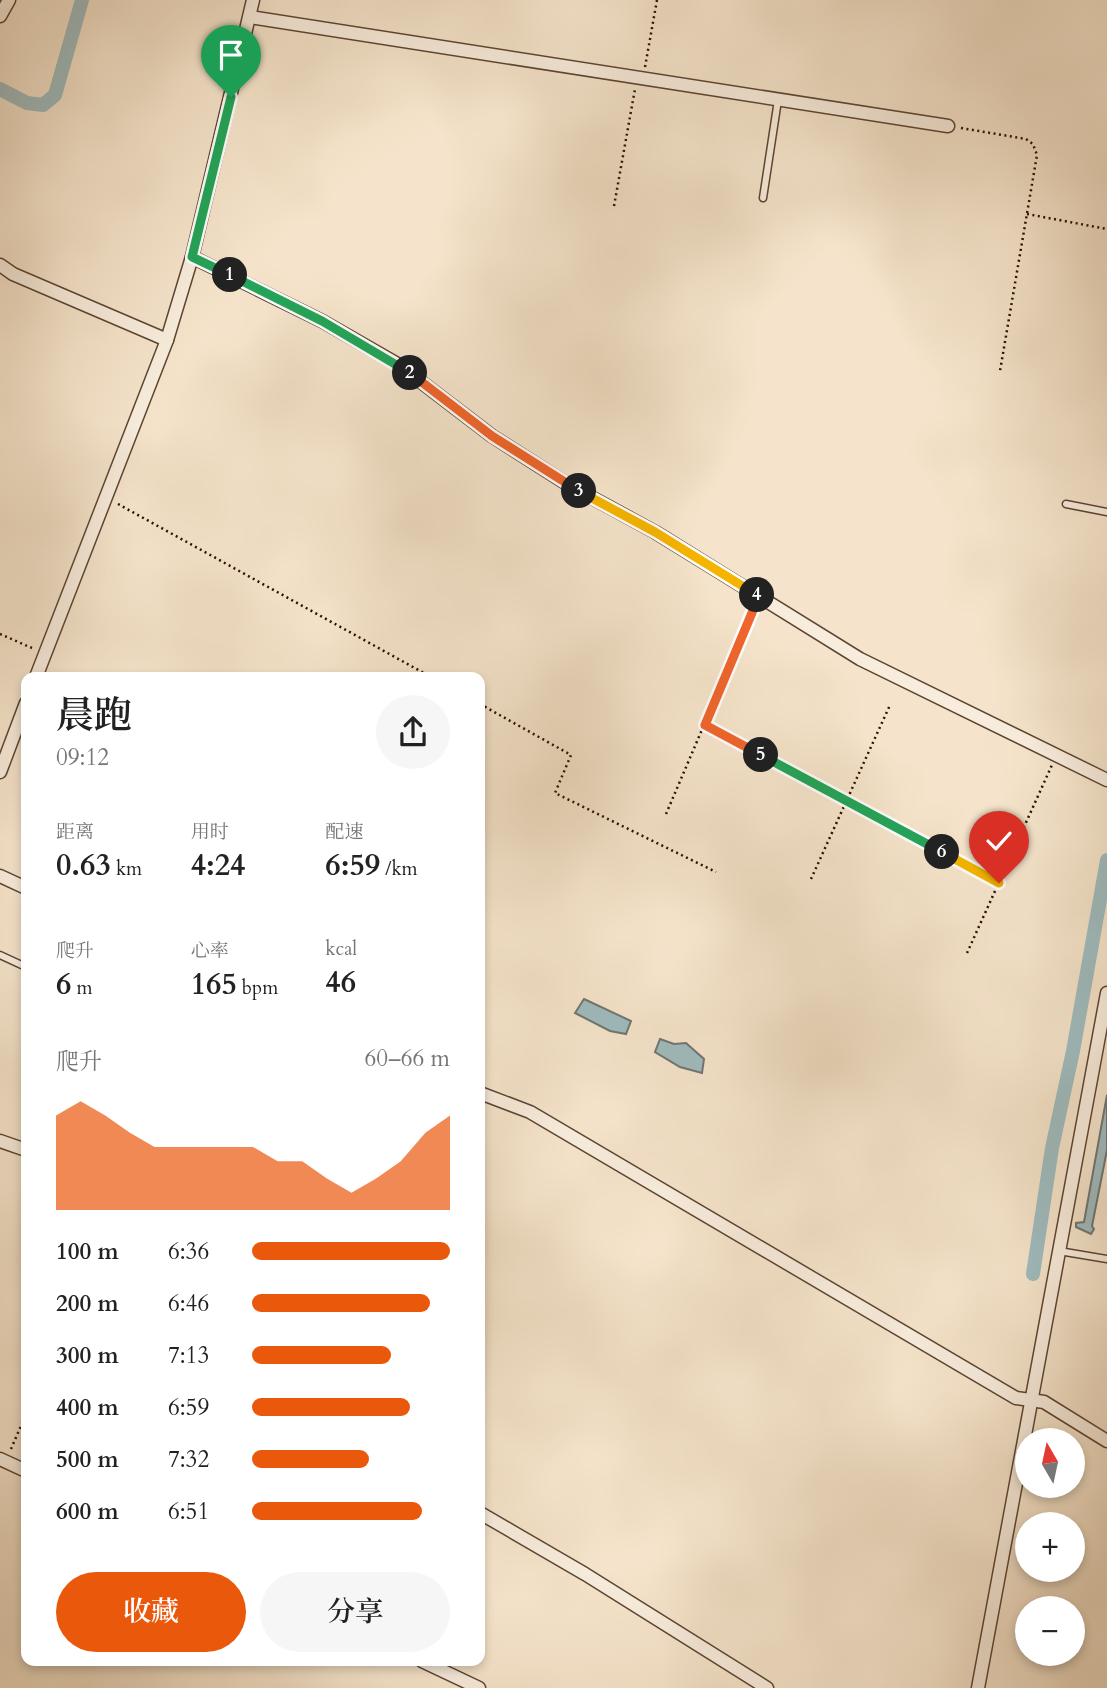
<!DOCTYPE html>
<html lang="zh">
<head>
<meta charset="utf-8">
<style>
	body { margin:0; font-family:Cardo,"Noto Serif SC",serif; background:#f6f6f6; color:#222; height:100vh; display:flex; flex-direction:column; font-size:26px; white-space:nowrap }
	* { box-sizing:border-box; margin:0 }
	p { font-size:23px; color:#767676 }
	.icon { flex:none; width:38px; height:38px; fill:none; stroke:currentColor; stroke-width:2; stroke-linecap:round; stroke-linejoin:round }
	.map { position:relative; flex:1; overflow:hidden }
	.panel { position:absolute; left:21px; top:672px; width:464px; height:994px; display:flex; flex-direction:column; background:#fff; border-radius:14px; box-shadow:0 4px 10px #0003 }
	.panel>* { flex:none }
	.needle { width:46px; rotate:351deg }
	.buttons { position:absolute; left:1015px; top:1428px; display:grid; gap:14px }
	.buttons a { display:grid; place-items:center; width:70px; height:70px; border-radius:50%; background:#fff; box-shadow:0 4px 10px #0003; font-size:35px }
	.pin { position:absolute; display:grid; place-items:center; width:60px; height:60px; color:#fff; margin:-72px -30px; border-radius:50% 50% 50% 0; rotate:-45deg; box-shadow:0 0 7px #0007 }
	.pin .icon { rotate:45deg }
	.km { position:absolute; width:35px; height:35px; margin:-18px; border-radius:50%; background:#222; color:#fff; font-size:19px; line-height:35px; text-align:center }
	.round { display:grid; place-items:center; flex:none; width:74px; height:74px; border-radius:37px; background:#f6f6f6 }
	.summary { display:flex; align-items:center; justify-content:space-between; height:119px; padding:0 35px }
	h1 { font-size:38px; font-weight:600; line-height:52px }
	.metrics { display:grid; grid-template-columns:repeat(3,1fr); gap:10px; height:119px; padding:7px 35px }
	.metrics div { display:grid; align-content:center }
	.metrics b { font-size:30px; font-weight:600 }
	.metrics small { font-size:19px; font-weight:400 }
	.metrics p { font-size:19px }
	.chart { height:196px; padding:14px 35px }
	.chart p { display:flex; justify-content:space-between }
	.chart svg { width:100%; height:126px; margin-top:7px; fill:#ea580c; opacity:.7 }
	.button { display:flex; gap:14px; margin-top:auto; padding:14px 35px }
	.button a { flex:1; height:80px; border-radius:42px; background:#ea580c; color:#fff; font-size:28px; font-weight:600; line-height:80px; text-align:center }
	.button a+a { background:#f6f6f6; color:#222 }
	ul { padding:0 35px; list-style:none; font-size:23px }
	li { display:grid; grid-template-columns:112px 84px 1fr; align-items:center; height:52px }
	li i { height:18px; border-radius:9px; background:#ea580c }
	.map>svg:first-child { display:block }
</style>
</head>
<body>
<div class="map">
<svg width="1107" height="1688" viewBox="0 0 1107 1688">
	<rect width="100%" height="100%" fill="#f5e4cb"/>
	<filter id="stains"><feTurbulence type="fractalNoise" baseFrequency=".00286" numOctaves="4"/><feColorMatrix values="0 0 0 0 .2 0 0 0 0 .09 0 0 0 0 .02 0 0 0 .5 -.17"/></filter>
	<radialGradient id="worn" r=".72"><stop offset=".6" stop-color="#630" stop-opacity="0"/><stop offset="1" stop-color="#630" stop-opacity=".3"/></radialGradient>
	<!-- water -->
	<g fill="#9fbcbf" stroke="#707673" stroke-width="2">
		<path d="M 584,999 L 631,1021 L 626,1034 L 610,1031 L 575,1013 Z"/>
		<path d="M 660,1039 L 674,1044 L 686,1043 L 704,1059 L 702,1073 L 680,1067 L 655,1052 Z"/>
		<path d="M 1107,1095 L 1107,1150 L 1092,1226 L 1094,1229 L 1091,1234 L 1076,1227 L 1076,1223 L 1084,1222 Z"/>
	</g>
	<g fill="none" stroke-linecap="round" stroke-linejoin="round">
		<!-- canal -->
		<g stroke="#9fbcbf" stroke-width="14">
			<path d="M 0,89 L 27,103 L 43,105 L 55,95 L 82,0"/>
			<path d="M 1033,1274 L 1052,1148 L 1073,1051 L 1107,860"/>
		</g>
		<!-- lane casing -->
		<g stroke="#5d4433" stroke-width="9">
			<g id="lane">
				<path d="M 763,198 L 778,100"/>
				<path d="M 1066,504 L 1107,512"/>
				<path d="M 0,955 L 26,967"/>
				<path d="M 1059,1251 L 1107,1259"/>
			</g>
		</g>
		<!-- street casing -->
		<g stroke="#5d4433" stroke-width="15">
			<g id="street">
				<path d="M 0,16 L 9,0"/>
				<path d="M 250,17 L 948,126"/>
				<path d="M 192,257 L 322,321 L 399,365 L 492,436 L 567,484 L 655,532 L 860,659 L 1107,780"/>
				<path d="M 0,265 L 13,274 L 167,340"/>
				<path d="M 36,677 L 167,340 L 192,257 L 253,0"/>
				<path d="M 0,772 L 26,703"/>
				<path d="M 0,876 L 26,888"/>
				<path d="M 480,1093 L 530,1112 L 1016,1398 L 1044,1402 L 1107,1441"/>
				<path d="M 0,1141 L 26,1150"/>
				<path d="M 0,1459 L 26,1471"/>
				<path d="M 480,1513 L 585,1574 L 767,1688"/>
				<path d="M 422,1661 L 479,1688"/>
				<path d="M 978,1688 L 1107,993"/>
			</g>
		</g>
		<!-- path -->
		<g stroke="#2a0e00" stroke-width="2.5" stroke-dasharray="2 3.5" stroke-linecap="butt">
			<path d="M 645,67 L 657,0"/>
			<path d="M 961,128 L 1026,139 L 1033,144 L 1037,155 L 1000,371"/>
			<path d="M 614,206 L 635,89"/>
			<path d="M 1027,214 L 1107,229"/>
			<path d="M 118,504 L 431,677"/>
			<path d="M 0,634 L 32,648"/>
			<path d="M 480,704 L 571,755 L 555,793 L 716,872"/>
			<path d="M 705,725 L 999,882"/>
			<path d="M 666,814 L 754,608"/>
			<path d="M 811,879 L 890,705"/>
			<path d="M 967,953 L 1052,765"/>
			<path d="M 11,1449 L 26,1414"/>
		</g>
		<!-- lane -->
		<use href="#lane" stroke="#f8eddd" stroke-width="6"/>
		<!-- street -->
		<use href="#street" stroke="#f8eddd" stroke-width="12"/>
	</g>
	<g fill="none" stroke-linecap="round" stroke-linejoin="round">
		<!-- split-1 casing -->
		<g stroke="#fff" stroke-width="14">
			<path id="split-1" d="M 230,275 L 192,257 L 231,97"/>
		</g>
		<!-- split-2 casing -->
		<g stroke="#fff" stroke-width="14">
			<path id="split-2" d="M 230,275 L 322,321 L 410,373"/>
		</g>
		<!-- split-3 casing -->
		<g stroke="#fff" stroke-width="14">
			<path id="split-3" d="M 410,373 L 492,436 L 579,491"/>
		</g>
		<!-- split-4 casing -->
		<g stroke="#fff" stroke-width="14">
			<path id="split-4" d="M 579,491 L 655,532 L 757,595"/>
		</g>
		<!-- split-5 casing -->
		<g stroke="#fff" stroke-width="14">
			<path id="split-5" d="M 757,595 L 759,596 L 705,725 L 761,755"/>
		</g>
		<!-- split-6 casing -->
		<g stroke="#fff" stroke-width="14">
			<path id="split-6" d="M 761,755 L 942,852"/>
		</g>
		<!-- split-7 casing -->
		<g stroke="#fff" stroke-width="14">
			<path id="split-7" d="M 942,852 L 999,883"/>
		</g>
		<!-- split-1 -->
		<use href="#split-1" stroke="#22a559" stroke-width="9"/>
		<!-- split-2 -->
		<use href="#split-2" stroke="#22a559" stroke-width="9"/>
		<!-- split-3 -->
		<use href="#split-3" stroke="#f0652b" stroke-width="9"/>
		<!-- split-4 -->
		<use href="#split-4" stroke="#f5b400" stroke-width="9"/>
		<!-- split-5 -->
		<use href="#split-5" stroke="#f0652b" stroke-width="9"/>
		<!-- split-6 -->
		<use href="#split-6" stroke="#22a559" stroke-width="9"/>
		<!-- split-7 -->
		<use href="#split-7" stroke="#f5b400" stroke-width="9"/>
	</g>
	<rect width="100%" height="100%" filter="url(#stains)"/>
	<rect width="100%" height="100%" fill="url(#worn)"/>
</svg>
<div class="buttons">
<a><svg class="needle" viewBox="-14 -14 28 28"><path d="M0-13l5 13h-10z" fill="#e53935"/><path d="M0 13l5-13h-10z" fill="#767676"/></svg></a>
<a>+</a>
<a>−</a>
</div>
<div class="pin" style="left:231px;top:97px;background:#1e9e55"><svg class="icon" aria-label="arrive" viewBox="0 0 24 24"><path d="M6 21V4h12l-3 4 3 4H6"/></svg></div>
<div class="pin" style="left:999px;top:883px;background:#d93025"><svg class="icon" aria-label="check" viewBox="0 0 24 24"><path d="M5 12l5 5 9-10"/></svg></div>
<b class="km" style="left:230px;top:275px">1</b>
<b class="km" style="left:410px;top:373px">2</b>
<b class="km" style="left:579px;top:491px">3</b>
<b class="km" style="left:757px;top:595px">4</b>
<b class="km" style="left:761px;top:755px">5</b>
<b class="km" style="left:942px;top:852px">6</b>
<section class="panel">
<div class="summary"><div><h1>晨跑</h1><p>09:12</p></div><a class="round"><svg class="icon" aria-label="share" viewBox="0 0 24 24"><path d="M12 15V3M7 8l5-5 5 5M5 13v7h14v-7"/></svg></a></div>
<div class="metrics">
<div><p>距离</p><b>0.63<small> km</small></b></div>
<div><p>用时</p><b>4:24</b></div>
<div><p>配速</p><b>6:59<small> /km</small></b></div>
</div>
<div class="metrics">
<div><p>爬升</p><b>6<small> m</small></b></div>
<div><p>心率</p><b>165<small> bpm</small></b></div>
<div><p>kcal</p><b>46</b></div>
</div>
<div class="chart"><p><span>爬升</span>60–66 m</p>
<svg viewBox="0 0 160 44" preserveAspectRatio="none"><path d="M0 44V11L10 6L20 11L30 17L40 22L50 22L60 22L70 22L80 22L90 27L100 27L110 33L120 38L130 33L140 27L150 17L160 11V44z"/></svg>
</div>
<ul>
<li><b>100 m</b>6:36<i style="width:100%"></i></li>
<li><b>200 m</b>6:46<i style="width:90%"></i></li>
<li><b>300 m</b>7:13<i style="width:70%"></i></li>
<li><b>400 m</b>6:59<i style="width:80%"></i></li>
<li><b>500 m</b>7:32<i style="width:59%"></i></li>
<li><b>600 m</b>6:51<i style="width:86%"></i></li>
</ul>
<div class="button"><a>收藏</a><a>分享</a></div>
</section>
</div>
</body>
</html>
